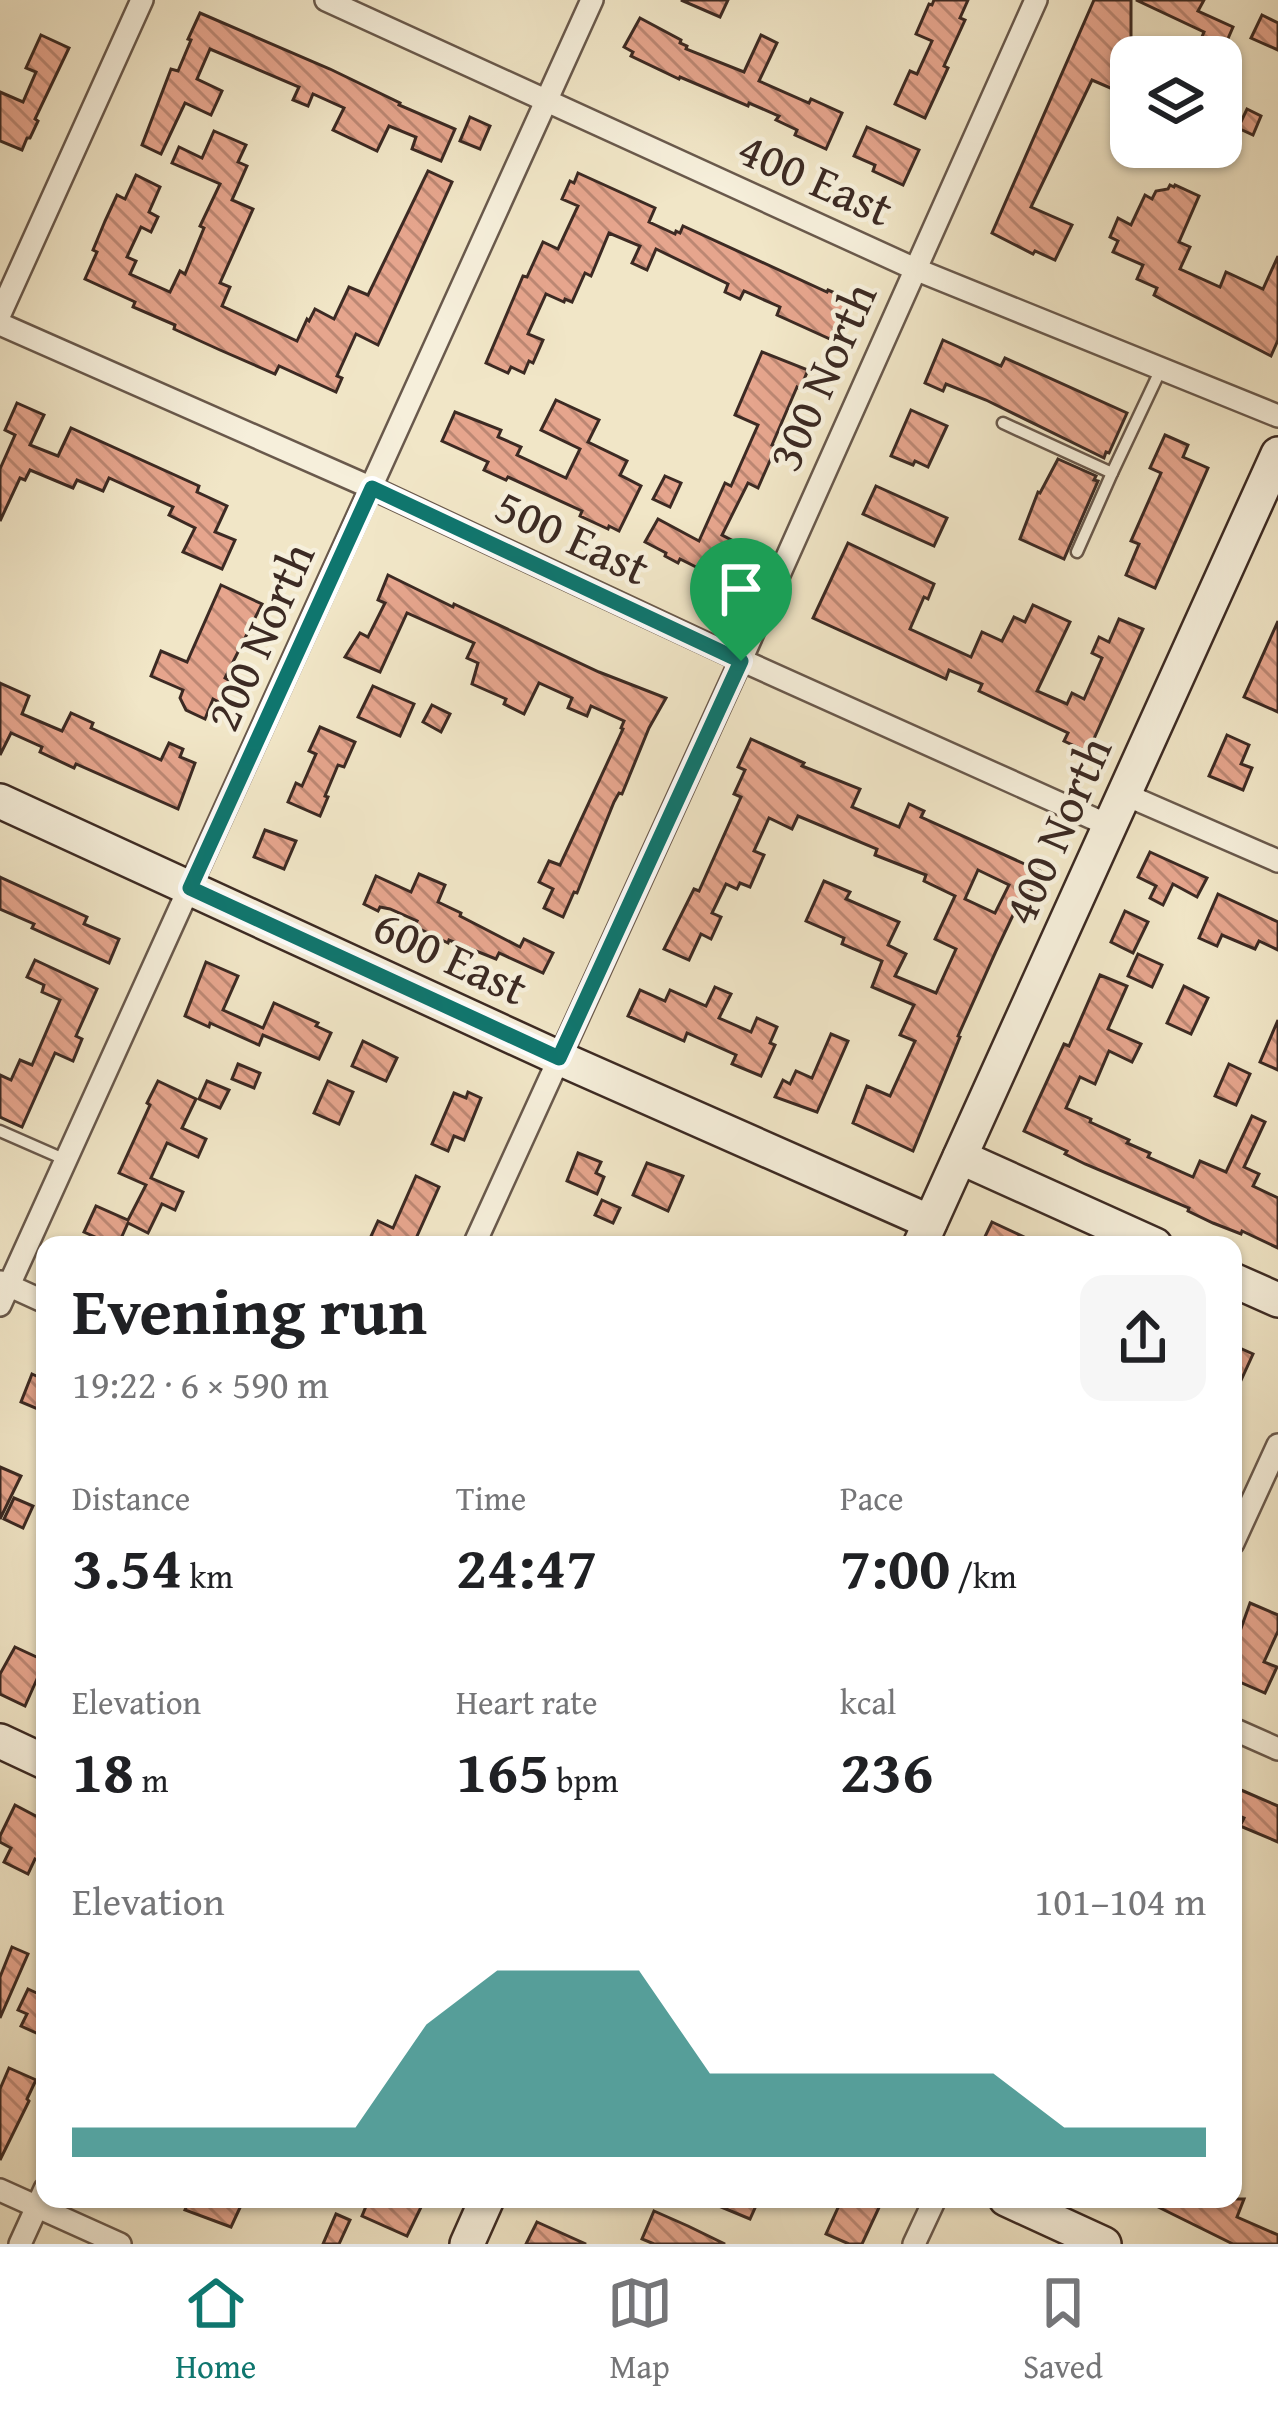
<!DOCTYPE html>
<html lang="en">
<head>
<meta charset="utf-8">
<style>
	body { margin:0; font-family:"Gentium Book Plus",serif; background:#f6f6f6; color:#202124; height:100vh; display:flex; flex-direction:column; font-size:45px; white-space:nowrap }
	* { box-sizing:border-box; margin:0 }
	p { font-size:39px; color:#757577 }
	.icon { flex:none; width:66px; height:66px; fill:none; stroke:currentColor; stroke-width:2; stroke-linecap:round; stroke-linejoin:round }
	.map { position:relative; flex:1; overflow:hidden }
	.side { position:absolute; left:36px; top:1236px; width:1206px; height:972px; display:flex; flex-direction:column; background:#fff; border-radius:24px; box-shadow:0 3px 9px #0004 }
	.side>* { flex:none }
	.controls { position:absolute; left:1110px; top:36px; display:grid; gap:24px }
	.controls a { display:grid; place-items:center; width:132px; height:132px; border-radius:24px; background:#fff; box-shadow:0 3px 9px #0004; font-size:60px }
	.pin { position:absolute; display:grid; place-items:center; width:102px; height:102px; color:#fff; margin:-123px -51px; border-radius:50% 50% 50% 0; rotate:-45deg; box-shadow:0 0 12px #0007 }
	.pin .icon { rotate:45deg }
	.round { display:grid; place-items:center; flex:none; width:126px; height:126px; border-radius:24px; background:#f6f6f6 }
	.overview { display:flex; align-items:center; justify-content:space-between; height:204px; padding:0 36px }
	h1 { font-size:66px; font-weight:700; line-height:90px }
	.metrics { display:grid; grid-template-columns:repeat(3,1fr); gap:18px; height:204px; padding:12px 36px }
	.metrics div { display:grid; align-content:center }
	.metrics b { font-size:60px; font-weight:700 }
	.metrics small { font-size:33px; font-weight:400 }
	.metrics p { font-size:33px }
	.chart { height:336px; padding:24px 36px }
	.chart p { display:flex; justify-content:space-between }
	.chart svg { width:100%; height:216px; margin-top:12px; fill:#0f766e; opacity:.7 }
	.tab-bar { display:flex; justify-content:space-around; align-items:center; height:168px; border-top:3px solid #e0e0e0; background:#fff; font-size:33px; color:#757577 }
	.tab-bar a { display:grid; justify-items:center; gap:6px }
	.tab-bar .selected { color:#0f766e }
	.map>svg:first-child { display:block }
</style>
</head>
<body>
<div class="map">
<svg width="1278" height="2244" viewBox="0 0 1278 2244">
	<defs>
		<pattern id="building-back-hatch" width="6" height="6" patternUnits="userSpaceOnUse" patternTransform="scale(3)"><rect width="6" height="6" fill="#e6a58d"/><path d="M-1 5l2 2M0 0l6 6M5-1l2 2" fill="none" stroke="#bc8773"/></pattern>
	</defs>
	<rect width="100%" height="100%" fill="#f1e6c7"/>
	<filter id="stains"><feTurbulence type="fractalNoise" baseFrequency=".00167" numOctaves="4"/><feColorMatrix values="0 0 0 0 .2 0 0 0 0 .09 0 0 0 0 .02 0 0 0 .5 -.17"/></filter>
	<radialGradient id="worn" r=".72"><stop offset=".6" stop-color="#630" stop-opacity="0"/><stop offset="1" stop-color="#630" stop-opacity=".3"/></radialGradient>
	<!-- building -->
	<g fill="url(#building-back-hatch)" stroke="#3c2a23" stroke-width="3" fill-rule="evenodd">
		<path d="M 681,0 L 728,0 L 720,17 Z"/>
		<path d="M 934,0 L 968,0 L 960,18 L 965,20 L 944,66 L 948,68 L 925,118 L 895,104 L 910,71 L 917,74 L 932,41 L 916,34 L 929,4 L 932,5 Z"/>
		<path d="M 1094,0 L 1131,0 L 1131,73 L 1122,93 L 1092,80 L 1031,207 L 1072,225 L 1055,260 L 1035,251 L 1033,254 L 992,233 Z"/>
		<path d="M 1136,0 L 1204,0 L 1198,11 L 1233,27 L 1220,57 L 1211,57 L 1196,51 L 1204,32 Z"/>
		<path d="M 200,13 L 330,69 L 400,103 L 399,105 L 455,129 L 441,161 L 412,149 L 416,137 L 389,126 L 377,151 L 333,130 L 344,108 L 313,94 L 308,106 L 293,100 L 299,87 L 210,49 L 197,79 L 222,91 L 211,115 L 185,103 L 161,154 L 142,145 L 171,69 L 178,71 L 191,40 L 188,39 Z"/>
		<path d="M 1262,15 L 1278,23 L 1278,50 L 1251,38 Z"/>
		<path d="M 640,18 L 681,40 L 680,43 L 687,46 L 686,49 L 744,72 L 761,35 L 777,43 L 759,81 L 809,103 L 811,99 L 842,113 L 826,149 L 795,135 L 797,130 L 776,120 L 779,116 L 749,103 L 748,106 L 680,77 L 679,79 L 631,56 L 633,52 L 624,47 Z"/>
		<path d="M 41,35 L 69,48 L 35,119 L 38,121 L 30,138 L 27,138 L 22,150 L 0,141 L 0,92 L 23,102 L 36,72 L 26,68 Z"/>
		<path d="M 1247,109 L 1261,116 L 1253,135 L 1238,128 Z"/>
		<path d="M 470,117 L 490,126 L 480,149 L 460,141 Z"/>
		<path d="M 867,127 L 919,150 L 903,185 L 873,171 L 875,165 L 854,156 Z"/>
		<path d="M 214,131 L 246,145 L 238,162 L 247,166 L 232,200 L 253,209 L 220,283 L 230,287 L 222,306 L 297,341 L 307,319 L 309,321 L 315,309 L 334,319 L 349,287 L 368,295 L 428,171 L 452,182 L 378,345 L 356,334 L 337,376 L 342,378 L 336,392 L 279,366 L 275,374 L 220,350 L 174,329 L 175,325 L 133,307 L 135,302 L 85,279 L 97,252 L 93,250 L 105,221 L 117,195 L 125,199 L 136,175 L 160,187 L 149,212 L 158,217 L 151,232 L 141,227 L 127,257 L 136,261 L 130,274 L 170,292 L 180,271 L 185,274 L 204,228 L 200,226 L 220,184 L 172,163 L 179,147 L 202,158 Z"/>
		<path d="M 578,173 L 655,208 L 649,222 L 675,234 L 676,231 L 680,233 L 683,226 L 827,292 L 828,290 L 849,299 L 830,339 L 777,315 L 780,307 L 744,291 L 740,299 L 725,292 L 728,284 L 656,249 L 647,270 L 632,263 L 640,246 L 609,233 L 591,276 L 585,273 L 572,302 L 565,299 L 564,302 L 546,294 L 528,334 L 543,340 L 533,363 L 529,361 L 524,373 L 511,367 L 508,373 L 486,363 L 523,276 L 527,277 L 543,242 L 558,249 L 578,206 L 562,199 L 570,181 L 574,183 Z"/>
		<path d="M 1170,185 L 1174,187 L 1175,185 L 1199,196 L 1179,242 L 1190,247 L 1180,269 L 1220,287 L 1226,272 L 1263,289 L 1278,256 L 1278,340 L 1271,356 L 1161,299 L 1154,295 L 1157,288 L 1137,279 L 1143,265 L 1113,252 L 1118,241 L 1110,237 L 1118,218 L 1131,225 L 1145,195 L 1152,199 L 1156,191 L 1168,189 Z"/>
		<path d="M 943,340 L 1001,366 L 1005,358 L 1127,413 L 1109,453 L 1106,452 L 1104,458 L 986,400 L 946,384 L 943,391 L 925,383 Z"/>
		<path d="M 762,352 L 808,370 L 800,389 L 797,387 L 772,445 L 776,447 L 758,488 L 748,483 L 722,535 L 743,546 L 726,582 L 680,559 L 678,563 L 665,556 L 666,553 L 645,542 L 658,519 L 699,541 L 725,483 L 731,486 L 758,425 L 735,415 Z"/>
		<path d="M 556,400 L 599,420 L 588,442 L 627,461 L 620,475 L 641,486 L 619,531 L 609,526 L 608,529 L 580,516 L 582,511 L 508,477 L 506,480 L 484,470 L 488,462 L 442,441 L 455,412 L 501,430 L 498,437 L 521,447 L 517,455 L 566,478 L 580,449 L 541,430 Z"/>
		<path d="M 17,403 L 44,415 L 30,445 L 58,456 L 71,428 L 199,486 L 197,492 L 227,506 L 215,532 L 235,540 L 222,569 L 183,552 L 195,528 L 169,515 L 173,507 L 109,478 L 103,491 L 77,480 L 73,488 L 30,470 L 25,480 L 20,478 L 0,521 L 0,469 L 15,435 L 5,430 Z"/>
		<path d="M 911,410 L 947,426 L 928,467 L 915,461 L 913,465 L 891,456 Z"/>
		<path d="M 1165,435 L 1188,445 L 1183,457 L 1208,468 L 1155,588 L 1126,575 L 1139,544 L 1131,541 L 1161,473 L 1150,468 Z"/>
		<path d="M 1058,459 L 1096,476 L 1094,480 L 1098,481 L 1064,559 L 1020,539 L 1038,492 L 1040,493 Z"/>
		<path d="M 665,476 L 681,483 L 670,507 L 653,499 Z"/>
		<path d="M 876,486 L 947,518 L 934,546 L 863,514 Z"/>
		<path d="M 848,543 L 934,584 L 928,599 L 924,597 L 910,629 L 971,657 L 982,632 L 1002,641 L 1014,617 L 1025,622 L 1033,605 L 1070,622 L 1037,691 L 1067,704 L 1072,693 L 1084,699 L 1102,658 L 1092,653 L 1099,637 L 1109,642 L 1119,619 L 1143,629 L 1088,752 L 1064,741 L 1068,733 L 979,691 L 982,684 L 949,670 L 946,679 L 813,618 Z"/>
		<path d="M 388,575 L 453,607 L 454,604 L 599,672 L 666,698 L 649,728 L 622,794 L 619,793 L 614,802 L 577,893 L 574,892 L 563,917 L 544,908 L 553,889 L 539,882 L 549,861 L 560,865 L 623,729 L 621,728 L 624,721 L 591,706 L 587,716 L 568,708 L 572,698 L 539,683 L 524,714 L 504,704 L 506,699 L 472,684 L 478,663 L 467,658 L 474,643 L 407,613 L 380,672 L 345,657 L 360,633 L 368,637 L 385,603 L 378,600 Z"/>
		<path d="M 221,585 L 262,604 L 225,678 L 230,681 L 221,703 L 213,699 L 205,719 L 186,710 L 180,698 L 183,690 L 151,676 L 161,651 L 187,662 Z"/>
		<path d="M 1278,621 L 1278,712 L 1244,697 Z"/>
		<path d="M 0,683 L 29,696 L 22,714 L 62,731 L 71,713 L 93,723 L 91,728 L 161,760 L 169,743 L 183,749 L 180,757 L 195,763 L 178,809 L 76,764 L 74,768 L 40,752 L 42,747 L 11,733 L 0,755 Z"/>
		<path d="M 373,686 L 414,704 L 400,736 L 358,717 Z"/>
		<path d="M 432,705 L 450,714 L 441,732 L 423,722 Z"/>
		<path d="M 320,727 L 355,742 L 344,767 L 338,765 L 325,796 L 328,797 L 320,816 L 288,802 L 296,783 L 302,786 L 316,754 L 309,751 Z"/>
		<path d="M 1227,735 L 1249,745 L 1241,764 L 1252,768 L 1243,790 L 1209,776 Z"/>
		<path d="M 751,739 L 804,763 L 802,766 L 860,789 L 852,807 L 899,827 L 909,804 L 924,811 L 921,817 L 1040,871 L 1029,895 L 1027,893 L 1017,915 L 1014,913 L 996,951 L 958,1036 L 960,1037 L 913,1151 L 853,1123 L 867,1086 L 890,1096 L 915,1041 L 900,1035 L 914,1005 L 872,987 L 882,961 L 842,944 L 844,938 L 806,921 L 824,881 L 850,892 L 846,899 L 899,922 L 888,945 L 906,954 L 895,976 L 936,993 L 956,949 L 935,939 L 955,896 L 924,881 L 926,875 L 875,855 L 877,849 L 798,816 L 792,829 L 769,818 L 754,851 L 764,855 L 750,887 L 740,883 L 737,889 L 726,884 L 712,913 L 721,917 L 711,939 L 701,934 L 689,960 L 664,949 L 694,889 L 699,891 L 741,797 L 734,794 L 745,770 L 738,767 ZM 978,870 L 1009,885 L 995,913 L 965,899 Z"/>
		<path d="M 265,830 L 296,841 L 284,869 L 254,857 Z"/>
		<path d="M 1150,852 L 1207,878 L 1197,897 L 1173,884 L 1163,905 L 1150,898 L 1156,886 L 1138,877 Z"/>
		<path d="M 419,874 L 445,885 L 438,902 L 461,913 L 460,916 L 520,947 L 524,939 L 553,953 L 543,973 L 499,953 L 496,959 L 449,940 L 448,943 L 414,926 L 417,921 L 390,909 L 380,907 L 378,911 L 364,904 L 376,876 L 411,892 Z"/>
		<path d="M 0,877 L 87,917 L 84,924 L 119,939 L 109,963 L 32,928 L 34,924 L 0,909 Z"/>
		<path d="M 1218,894 L 1278,922 L 1278,950 L 1259,941 L 1255,949 L 1222,935 L 1217,946 L 1199,938 Z"/>
		<path d="M 1125,911 L 1148,922 L 1133,953 L 1111,942 Z"/>
		<path d="M 1138,954 L 1162,965 L 1152,987 L 1128,976 Z"/>
		<path d="M 35,960 L 97,989 L 76,1036 L 82,1039 L 73,1061 L 55,1053 L 22,1127 L 0,1117 L 0,1075 L 11,1080 L 20,1060 L 32,1065 L 60,1000 L 42,992 L 44,985 L 27,977 Z"/>
		<path d="M 206,962 L 238,976 L 223,1010 L 263,1028 L 274,1003 L 318,1023 L 316,1026 L 331,1033 L 319,1059 L 263,1035 L 259,1045 L 210,1023 L 209,1027 L 185,1016 Z"/>
		<path d="M 1100,975 L 1127,986 L 1108,1029 L 1141,1044 L 1132,1062 L 1109,1051 L 1095,1084 L 1080,1077 L 1066,1108 L 1091,1119 L 1090,1122 L 1129,1140 L 1127,1143 L 1150,1153 L 1148,1157 L 1193,1177 L 1200,1161 L 1226,1172 L 1252,1116 L 1265,1122 L 1244,1167 L 1259,1174 L 1253,1186 L 1278,1198 L 1278,1248 L 1242,1231 L 1241,1234 L 1213,1223 L 1188,1211 L 1189,1208 L 1085,1164 L 1065,1154 L 1067,1151 L 1024,1131 L 1064,1044 L 1069,1046 Z"/>
		<path d="M 1184,986 L 1208,998 L 1191,1034 L 1167,1023 Z"/>
		<path d="M 715,987 L 731,994 L 719,1018 L 751,1032 L 757,1018 L 777,1027 L 770,1043 L 775,1045 L 761,1076 L 732,1064 L 736,1055 L 687,1033 L 684,1041 L 628,1016 L 640,990 L 665,1001 L 670,990 L 706,1006 Z"/>
		<path d="M 1278,1020 L 1278,1070 L 1260,1062 Z"/>
		<path d="M 831,1034 L 848,1041 L 817,1112 L 775,1097 L 783,1080 L 790,1084 L 796,1071 L 812,1078 Z"/>
		<path d="M 363,1041 L 397,1058 L 386,1081 L 352,1066 Z"/>
		<path d="M 238,1064 L 260,1073 L 254,1088 L 232,1079 Z"/>
		<path d="M 1229,1064 L 1250,1074 L 1236,1105 L 1215,1096 Z"/>
		<path d="M 158,1081 L 196,1099 L 182,1128 L 206,1139 L 198,1157 L 167,1143 L 151,1178 L 183,1192 L 175,1210 L 162,1204 L 148,1233 L 128,1223 L 118,1245 L 113,1245 L 84,1232 L 96,1206 L 128,1220 L 146,1185 L 119,1173 L 150,1105 L 147,1103 Z"/>
		<path d="M 207,1081 L 229,1090 L 220,1108 L 199,1099 Z"/>
		<path d="M 328,1081 L 353,1092 L 339,1124 L 314,1113 Z"/>
		<path d="M 468,1092 L 481,1098 L 464,1140 L 454,1136 L 448,1151 L 432,1144 L 454,1093 L 466,1098 Z"/>
		<path d="M 578,1153 L 601,1162 L 596,1173 L 604,1177 L 597,1194 L 567,1181 Z"/>
		<path d="M 647,1163 L 683,1176 L 668,1211 L 633,1195 Z"/>
		<path d="M 416,1176 L 439,1187 L 413,1245 L 367,1245 L 378,1221 L 393,1228 Z"/>
		<path d="M 602,1200 L 620,1208 L 613,1223 L 595,1215 Z"/>
		<path d="M 992,1222 L 1041,1245 L 981,1245 Z"/>
		<path d="M 1233,1345 L 1253,1354 L 1233,1398 Z"/>
		<path d="M 32,1374 L 45,1380 L 45,1412 L 21,1402 Z"/>
		<path d="M 0,1467 L 21,1476 L 0,1519 Z"/>
		<path d="M 14,1498 L 33,1506 L 23,1528 L 4,1519 Z"/>
		<path d="M 1250,1603 L 1278,1615 L 1278,1631 L 1264,1662 L 1277,1667 L 1265,1693 L 1233,1679 L 1233,1651 Z"/>
		<path d="M 15,1647 L 45,1661 L 25,1706 L 0,1694 L 0,1674 Z"/>
		<path d="M 1241,1790 L 1278,1806 L 1278,1842 L 1240,1826 L 1244,1818 L 1233,1813 L 1233,1809 Z"/>
		<path d="M 15,1805 L 45,1821 L 45,1864 L 35,1859 L 28,1874 L 4,1862 L 11,1848 L 0,1842 L 0,1836 Z"/>
		<path d="M 12,1947 L 28,1954 L 0,2018 L 0,1977 Z"/>
		<path d="M 28,1989 L 45,1997 L 45,2037 L 21,2026 L 27,2014 L 18,2010 Z"/>
		<path d="M 9,2068 L 36,2080 L 27,2099 L 29,2101 L 0,2160 L 0,2089 Z"/>
		<path d="M 190,2199 L 244,2199 L 231,2227 L 185,2210 Z"/>
		<path d="M 369,2199 L 425,2199 L 407,2236 L 362,2216 Z"/>
		<path d="M 702,2199 L 759,2199 L 750,2219 Z"/>
		<path d="M 842,2199 L 883,2199 L 862,2244 L 849,2244 L 826,2234 Z"/>
		<path d="M 1142,2199 L 1244,2199 L 1237,2217 L 1278,2235 L 1278,2244 L 1233,2244 Z"/>
		<path d="M 654,2211 L 688,2226 L 725,2244 L 654,2244 L 642,2239 Z"/>
		<path d="M 336,2214 L 350,2220 L 339,2244 L 323,2244 Z"/>
		<path d="M 537,2222 L 586,2244 L 526,2244 Z"/>
	</g>
	<g fill="none" stroke-linecap="round" stroke-linejoin="round">
		<!-- lane casing -->
		<g stroke="#69594c" stroke-width="15">
			<g id="lane">
				<path d="M 1003,423 L 1112,473 L 1161,369"/>
				<path d="M 1077,552 L 1112,473"/>
				<path d="M 0,1131 L 66,1160"/>
			</g>
		</g>
		<!-- street casing -->
		<g stroke="#69594c" stroke-width="26">
			<g id="street">
				<path d="M 326,0 L 915,269 L 1278,416"/>
				<path d="M 0,314 L 142,0"/>
				<path d="M 0,324 L 372,488 L 741,660 L 1110,826"/>
				<path d="M 1124,794 L 1278,861"/>
				<path d="M 474,1245 L 741,660 L 1036,0"/>
				<path d="M 1,1282 L 45,1302"/>
				<path d="M 0,1305 L 592,0"/>
				<path d="M 1233,1543 L 1278,1445"/>
				<path d="M 1233,1729 L 1278,1749"/>
				<path d="M 0,2190 L 120,2244"/>
				<path d="M 20,2244 L 45,2189"/>
				<path d="M 914,2244 L 935,2199"/>
			</g>
		</g>
		<!-- secondary casing -->
		<g stroke="#3c2a23" stroke-width="38">
			<g id="secondary">
				<path d="M 0,801 L 559,1058 L 930,1222"/>
				<path d="M 960,1157 L 1155,1245"/>
				<path d="M 920,1245 L 1278,454"/>
				<path d="M 1233,1280 L 1278,1300"/>
				<path d="M 0,1741 L 45,1762"/>
				<path d="M 1006,2199 L 1104,2244"/>
				<path d="M 467,2244 L 487,2199"/>
			</g>
		</g>
		<!-- lane -->
		<use href="#lane" stroke="#f6efdb" stroke-width="10"/>
		<!-- street -->
		<use href="#street" stroke="#f6efdb" stroke-width="21"/>
		<!-- secondary -->
		<use href="#secondary" stroke="#f6efdb" stroke-width="33"/>
	</g>
	<g fill="none" stroke-linecap="round" stroke-linejoin="round">
		<!-- route casing -->
		<g stroke="#fff" stroke-width="24">
			<path id="route" d="M 372,488 L 741,661 L 559,1058 L 190,888 Z"/>
		</g>
		<!-- route -->
		<use href="#route" stroke="#0f766e" stroke-width="15"/>
	</g>
	<g text-anchor="middle" dominant-baseline="central" stroke-width="9" stroke-linejoin="round" paint-order="stroke">
		<!-- street labels -->
		<g font-size="48" fill="#3c2a23" stroke="#f6efdb">
			<text transform="translate(816 178) rotate(24)">400 East</text>
			<text transform="translate(821 376) rotate(-66)">300 North</text>
			<text transform="translate(573 536) rotate(25)">500 East</text>
			<text transform="translate(259 636) rotate(-66)">200 North</text>
			<text transform="translate(1056 830) rotate(-66)">400 North</text>
			<text transform="translate(451 956) rotate(25)">600 East</text>
		</g>
	</g>
	<rect width="100%" height="100%" filter="url(#stains)"/>
	<rect width="100%" height="100%" fill="url(#worn)"/>
</svg>
<div class="controls">
<a><svg class="icon" aria-label="layers" viewBox="0 0 24 24"><path d="M12 4l9 5-9 5-9-5zM3 14l9 5 9-5"/></svg></a>
</div>
<div class="pin" style="left:741px;top:661px;background:#1e9e55"><svg class="icon" aria-label="arrive" viewBox="0 0 24 24"><path d="M6 21V4h12l-3 4 3 4H6"/></svg></div>
<section class="side">
<div class="overview"><div><h1>Evening run</h1><p>19:22 · 6 × 590 m</p></div><a class="round"><svg class="icon" aria-label="share" viewBox="0 0 24 24"><path d="M12 15V3M7 8l5-5 5 5M5 13v7h14v-7"/></svg></a></div>
<div class="metrics">
<div><p>Distance</p><b>3.54<small> km</small></b></div>
<div><p>Time</p><b>24:47</b></div>
<div><p>Pace</p><b>7:00<small> /km</small></b></div>
</div>
<div class="metrics">
<div><p>Elevation</p><b>18<small> m</small></b></div>
<div><p>Heart rate</p><b>165<small> bpm</small></b></div>
<div><p>kcal</p><b>236</b></div>
</div>
<div class="chart"><p><span>Elevation</span>101–104 m</p>
<svg viewBox="0 0 160 44" preserveAspectRatio="none"><path d="M0 44V38L10 38L20 38L30 38L40 38L50 17L60 6L70 6L80 6L90 27L100 27L110 27L120 27L130 27L140 38L150 38L160 38V44z"/></svg>
</div>
</section>
</div>
<nav class="tab-bar">
<a class="selected"><svg class="icon" aria-label="home" viewBox="0 0 24 24"><path d="M3 11l9-7 9 7M6 9v11h12V9"/></svg>Home</a>
<a><svg class="icon" aria-label="map" viewBox="0 0 24 24"><path d="M3 6l6-2 6 2 6-2v14l-6 2-6-2-6 2zM9 4v14M15 6v14"/></svg>Map</a>
<a><svg class="icon" aria-label="saved" viewBox="0 0 24 24"><path d="M7 4h10v16l-5-4-5 4z"/></svg>Saved</a>
</nav>
</body>
</html>
